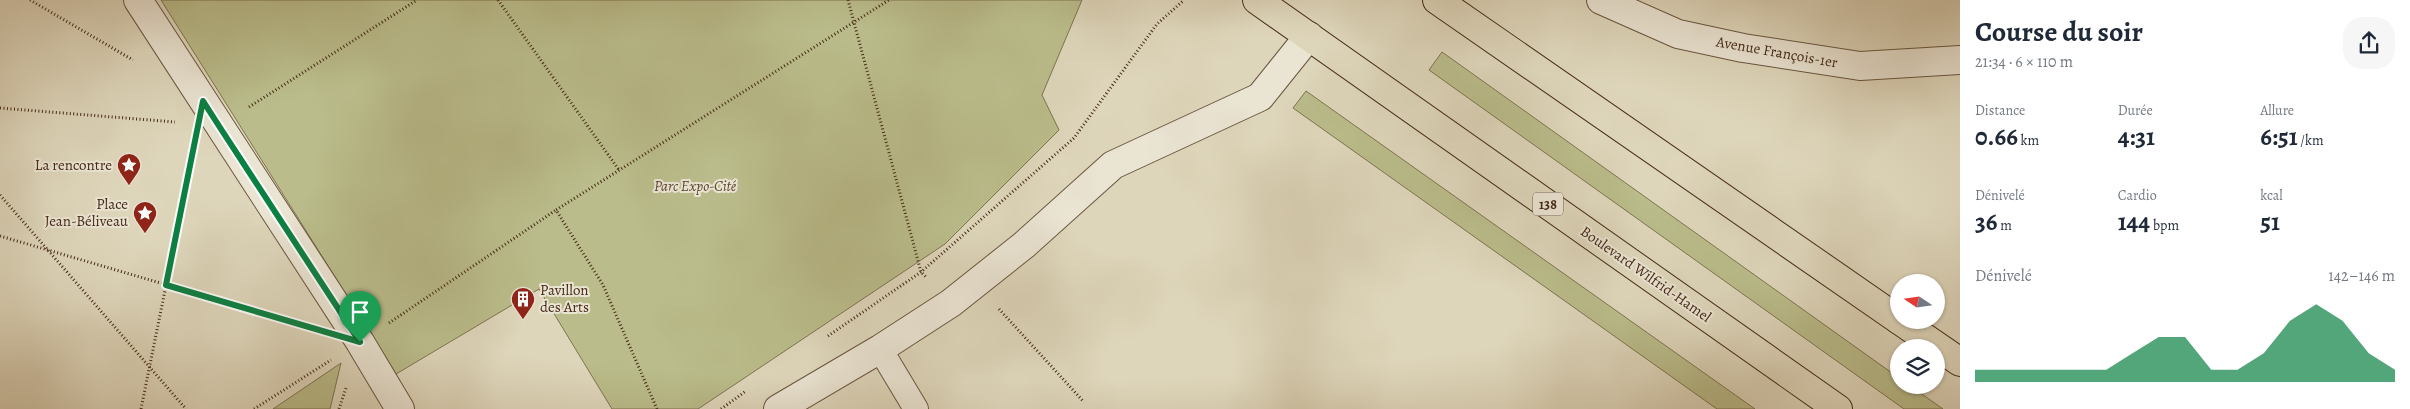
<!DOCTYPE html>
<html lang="fr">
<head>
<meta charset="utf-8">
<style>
	body { margin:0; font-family:Alegreya,serif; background:#f6f6f7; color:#1f2937; height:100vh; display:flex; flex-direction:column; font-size:19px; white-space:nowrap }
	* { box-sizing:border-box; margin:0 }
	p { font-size:16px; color:#747a83 }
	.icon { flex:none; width:28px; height:28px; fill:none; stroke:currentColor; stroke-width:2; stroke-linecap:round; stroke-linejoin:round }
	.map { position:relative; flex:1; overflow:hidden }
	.details { display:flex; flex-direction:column; background:#fff; width:450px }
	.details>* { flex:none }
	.needle { width:32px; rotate:283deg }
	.tools { position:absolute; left:1890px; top:274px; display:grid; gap:10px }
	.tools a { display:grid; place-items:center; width:55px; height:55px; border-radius:50%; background:#fff; box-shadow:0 1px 4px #0004; font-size:25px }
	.pin { position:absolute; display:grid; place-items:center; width:42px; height:42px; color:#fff; margin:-51px -21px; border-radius:50% 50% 50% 0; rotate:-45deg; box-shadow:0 0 5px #0007 }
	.pin .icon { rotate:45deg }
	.round { display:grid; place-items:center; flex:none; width:52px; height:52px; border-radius:20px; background:#f6f6f7 }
	.headline { display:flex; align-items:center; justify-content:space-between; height:85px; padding:0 15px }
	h1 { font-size:28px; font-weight:600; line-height:38px }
	.metrics { display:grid; grid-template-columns:repeat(3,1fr); gap:8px; height:85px; padding:5px 15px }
	.metrics div { display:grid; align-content:center }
	.metrics b { font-size:25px; font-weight:600 }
	.metrics small { font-size:14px; font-weight:400 }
	.metrics p { font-size:14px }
	.chart { height:140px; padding:10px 15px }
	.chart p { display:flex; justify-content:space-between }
	.chart svg { width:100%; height:90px; margin-top:5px; fill:#0b8043; opacity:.7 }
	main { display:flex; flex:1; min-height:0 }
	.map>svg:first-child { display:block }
</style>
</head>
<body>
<main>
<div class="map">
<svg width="1960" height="409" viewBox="0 0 1960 409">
	<rect width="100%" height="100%" fill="#ded6bb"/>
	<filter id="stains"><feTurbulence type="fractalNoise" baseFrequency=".004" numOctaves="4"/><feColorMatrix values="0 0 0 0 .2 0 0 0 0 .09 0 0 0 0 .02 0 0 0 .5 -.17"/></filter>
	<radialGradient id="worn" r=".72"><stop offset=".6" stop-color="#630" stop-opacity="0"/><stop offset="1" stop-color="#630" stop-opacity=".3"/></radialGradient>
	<!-- green -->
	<g fill="#babc8b" stroke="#807351">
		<path d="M 161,0 L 1082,0 L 1042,95 L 1059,130 L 945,244 L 698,409 L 612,409 L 539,289 L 396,374 Z"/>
		<path d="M 1442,52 L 1899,378 L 1899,385 L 1909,385 L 1943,409 L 1904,409 L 1429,70 Z"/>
		<path d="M 1306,91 L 1755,409 L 1717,409 L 1293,108 Z"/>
		<path d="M 341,363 L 330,409 L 273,409 Z"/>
	</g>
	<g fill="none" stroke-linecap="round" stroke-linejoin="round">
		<!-- lane casing -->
		<g stroke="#6b5540" stroke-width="26">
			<path id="lane" d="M 880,349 L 916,409"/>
		</g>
		<!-- street casing -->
		<g stroke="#6b5540" stroke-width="30">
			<g id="street">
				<path d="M 138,0 L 360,342 L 400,409"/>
				<path d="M 1601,0 L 1678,34 L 1743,48 L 1860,66 L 1960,60"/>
				<path d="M 778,409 L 880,349 L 951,303 L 1024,245 L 1113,165 L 1260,97 L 1309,36"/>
			</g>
		</g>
		<!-- primary casing -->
		<g stroke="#452a17" stroke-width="30">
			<g id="primary">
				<path d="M 1257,0 L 1838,409"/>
				<path d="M 1437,0 L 1899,320"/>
				<path d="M 1899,320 L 1960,362"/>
			</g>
		</g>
		<!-- path -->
		<g stroke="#452a17" stroke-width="3" stroke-dasharray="1 2.5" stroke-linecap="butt">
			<path d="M 30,0 L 133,60"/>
			<path d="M 498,0 L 619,170"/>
			<path d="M 848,0 L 921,272 L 926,277"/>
			<path d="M 249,107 L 417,0"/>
			<path d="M 0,108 L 175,122"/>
			<path d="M 0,195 L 186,409"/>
			<path d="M 0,236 L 307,326"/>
			<path d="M 999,309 L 1083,401"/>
			<path d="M 389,323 L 556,210"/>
			<path d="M 828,336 L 921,272 L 1074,138 L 1157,24 L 1183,1"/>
			<path d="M 141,409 L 193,152"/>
			<path d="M 254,409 L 331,360"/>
			<path d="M 339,409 L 346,388"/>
			<path d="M 657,409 L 603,285 L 556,210 L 889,0"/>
			<path d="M 721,409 L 746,391"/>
		</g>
		<!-- lane -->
		<use href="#lane" stroke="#eae4d3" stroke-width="24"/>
		<!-- street -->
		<use href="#street" stroke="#eae4d3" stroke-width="28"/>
		<!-- primary -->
		<use href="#primary" stroke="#ded6bb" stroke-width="28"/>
	</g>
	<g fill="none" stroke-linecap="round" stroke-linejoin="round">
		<!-- route casing -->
		<g stroke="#fff" stroke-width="10">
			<path id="route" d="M 203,101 L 219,126 L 360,342 L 166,285 Z"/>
		</g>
		<!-- route -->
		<use href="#route" stroke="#0b8043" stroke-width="6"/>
	</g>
	<!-- icons -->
	<defs>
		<g id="sight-pin" transform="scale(1.25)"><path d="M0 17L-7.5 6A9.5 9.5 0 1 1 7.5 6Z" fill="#8f2418" stroke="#eae4d3"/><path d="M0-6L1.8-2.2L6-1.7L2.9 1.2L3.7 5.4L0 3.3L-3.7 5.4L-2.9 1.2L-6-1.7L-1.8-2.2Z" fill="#fff"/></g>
		<g id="building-pin" transform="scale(1.25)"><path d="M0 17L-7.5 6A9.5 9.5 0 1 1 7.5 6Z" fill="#8f2418" stroke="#eae4d3"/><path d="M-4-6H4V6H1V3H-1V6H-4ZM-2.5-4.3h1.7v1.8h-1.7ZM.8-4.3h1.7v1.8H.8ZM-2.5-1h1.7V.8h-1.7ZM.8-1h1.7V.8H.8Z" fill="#fff"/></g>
	</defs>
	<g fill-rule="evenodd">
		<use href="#sight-pin" x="129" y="165"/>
		<use href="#sight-pin" x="145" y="213"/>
		<use href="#building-pin" x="523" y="299"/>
	</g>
	<g text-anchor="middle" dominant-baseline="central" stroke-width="4" stroke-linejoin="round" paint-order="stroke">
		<!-- shield labels -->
		<rect fill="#eae4d3" stroke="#76624f" stroke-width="1" x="1533" y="192.5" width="30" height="23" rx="4"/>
		<g font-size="14" font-weight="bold" fill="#452a17">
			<text x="1548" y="204">138</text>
		</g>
		<!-- street labels -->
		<g font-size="15" fill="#452a17" stroke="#eae4d3">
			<text transform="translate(1777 52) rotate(10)">Avenue François-1er</text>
			<text transform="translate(1646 274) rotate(35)">Boulevard Wilfrid-Hamel</text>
		</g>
		<!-- poi labels -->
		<g font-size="15" fill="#452a17" stroke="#eae4d3" text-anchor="end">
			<text x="112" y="165">La rencontre</text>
			<text x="128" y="204">Place<tspan x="128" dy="17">Jean-Béliveau</tspan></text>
			<text x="540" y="290" text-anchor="start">Pavillon<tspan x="540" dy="17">des Arts</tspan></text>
		</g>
		<!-- park labels -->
		<g font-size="15" font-style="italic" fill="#5c472e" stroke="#eae4d3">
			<text x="695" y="186">Parc Expo-Cité</text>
		</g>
	</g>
	<rect width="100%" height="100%" filter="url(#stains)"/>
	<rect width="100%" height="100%" fill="url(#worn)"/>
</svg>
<div class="tools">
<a><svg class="needle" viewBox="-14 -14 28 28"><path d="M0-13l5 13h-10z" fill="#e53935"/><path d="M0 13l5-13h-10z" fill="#747a83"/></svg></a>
<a><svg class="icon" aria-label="layers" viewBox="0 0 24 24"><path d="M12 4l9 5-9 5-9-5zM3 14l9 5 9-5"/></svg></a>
</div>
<div class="pin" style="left:360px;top:342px;background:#1e9e55"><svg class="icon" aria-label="arrive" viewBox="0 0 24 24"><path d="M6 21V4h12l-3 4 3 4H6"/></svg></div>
</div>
<section class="details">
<div class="headline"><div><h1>Course du soir</h1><p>21:34 · 6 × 110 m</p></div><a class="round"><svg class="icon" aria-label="share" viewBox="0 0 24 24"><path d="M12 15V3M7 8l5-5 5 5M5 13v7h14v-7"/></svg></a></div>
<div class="metrics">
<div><p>Distance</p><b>0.66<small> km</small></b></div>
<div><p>Durée</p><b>4:31</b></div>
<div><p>Allure</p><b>6:51<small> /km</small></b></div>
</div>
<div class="metrics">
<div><p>Dénivelé</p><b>36<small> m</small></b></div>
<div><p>Cardio</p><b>144<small> bpm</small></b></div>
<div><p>kcal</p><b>51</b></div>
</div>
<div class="chart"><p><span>Dénivelé</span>142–146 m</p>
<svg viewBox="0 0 160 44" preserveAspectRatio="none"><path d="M0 44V38L10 38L20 38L30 38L40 38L50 38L60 30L70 22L80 22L90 38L100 38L110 30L120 14L130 6L140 14L150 30L160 38V44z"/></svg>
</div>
</section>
</main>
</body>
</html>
